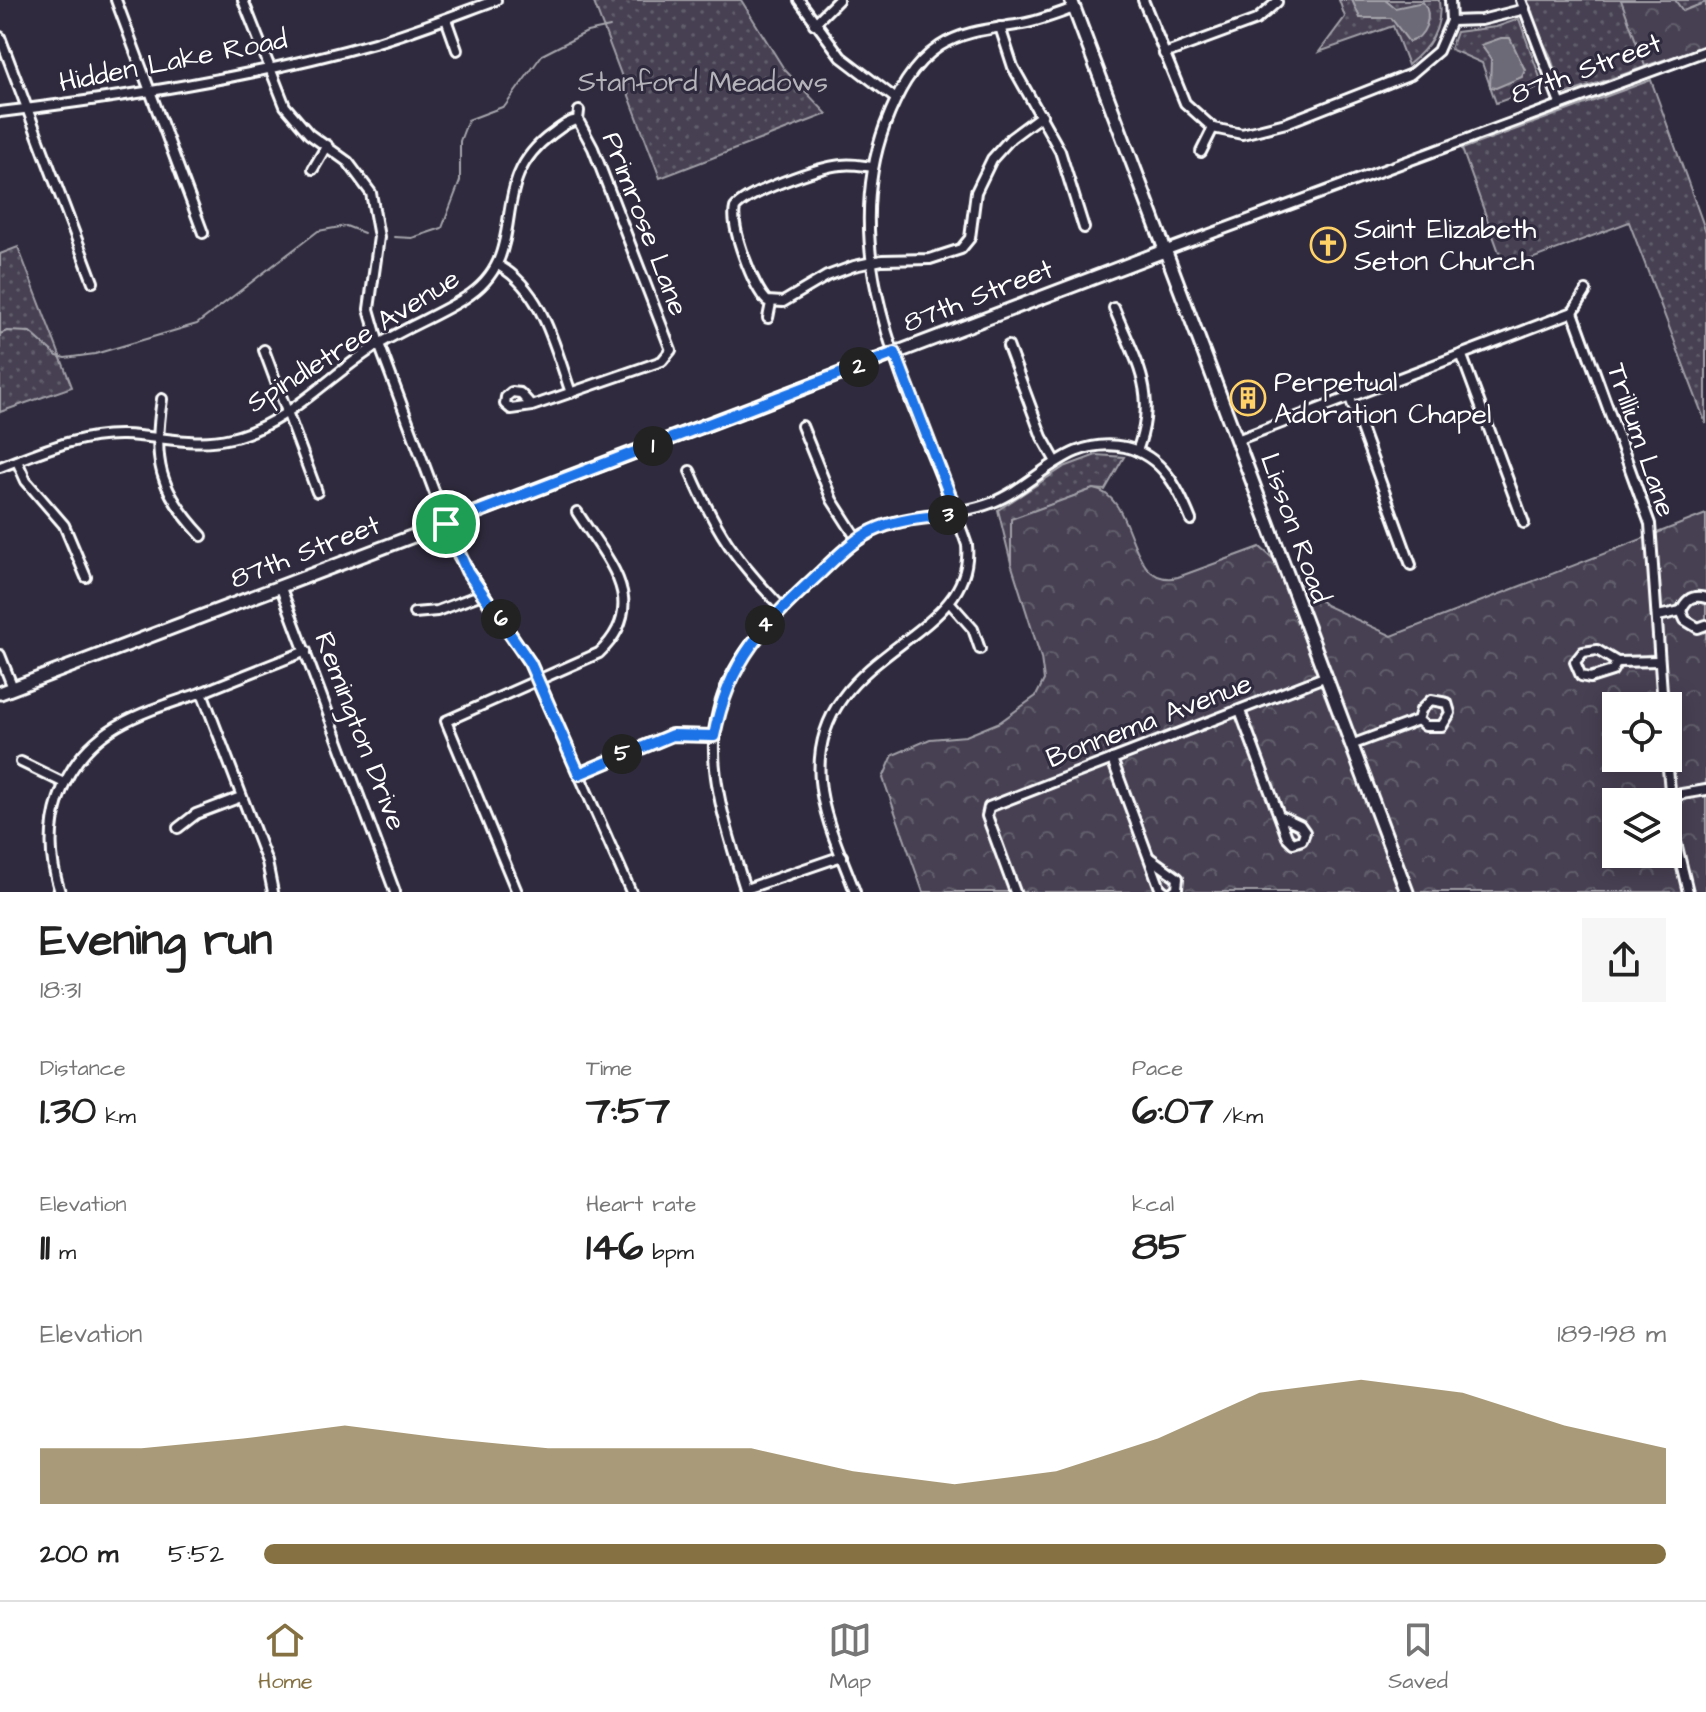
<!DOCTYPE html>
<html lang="en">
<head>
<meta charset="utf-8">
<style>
	body { margin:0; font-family:"Architects Daughter",sans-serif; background:#f6f6f6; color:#222; height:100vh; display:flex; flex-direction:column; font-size:30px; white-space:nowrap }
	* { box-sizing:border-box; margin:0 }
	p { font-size:26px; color:#767676 }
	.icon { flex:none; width:44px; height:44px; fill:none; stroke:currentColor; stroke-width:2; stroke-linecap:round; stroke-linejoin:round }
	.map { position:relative; height:892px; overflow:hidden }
	.side { display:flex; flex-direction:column; background:#fff; flex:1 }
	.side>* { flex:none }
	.fabs { position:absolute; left:1602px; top:692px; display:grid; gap:16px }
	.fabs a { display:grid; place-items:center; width:80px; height:80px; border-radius:0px; background:#fff; box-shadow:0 4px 20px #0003; font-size:40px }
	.pin { position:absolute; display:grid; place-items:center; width:68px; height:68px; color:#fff; margin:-34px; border:4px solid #fff; border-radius:50%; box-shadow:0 2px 8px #0007 }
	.km { position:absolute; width:40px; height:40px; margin:-20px; border-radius:50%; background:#222; color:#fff; font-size:22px; line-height:40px; text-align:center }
	.round { display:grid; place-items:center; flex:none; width:84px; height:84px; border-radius:0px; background:#f6f6f6 }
	.head { display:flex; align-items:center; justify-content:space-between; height:136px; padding:0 40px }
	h1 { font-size:44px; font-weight:700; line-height:60px }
	.figures { display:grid; grid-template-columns:repeat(3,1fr); gap:12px; height:136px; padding:8px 40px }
	.figures div { display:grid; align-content:center }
	.figures b { font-size:40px; font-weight:700 }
	.figures small { font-size:22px; font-weight:400 }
	.figures p { font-size:22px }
	.chart { height:224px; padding:16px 40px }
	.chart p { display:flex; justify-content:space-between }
	.chart svg { width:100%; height:144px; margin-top:8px; fill:#857141; opacity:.7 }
	ul { padding:0 40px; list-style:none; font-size:26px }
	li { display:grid; grid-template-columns:128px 96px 1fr; align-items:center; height:60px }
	li i { height:20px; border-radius:10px; background:#857141 }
	.dock { display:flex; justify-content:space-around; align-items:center; height:112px; border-top:2px solid #e0e0e0; background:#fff; font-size:22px; color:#767676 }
	.dock a { display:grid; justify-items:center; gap:4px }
	.dock .active { color:#857141 }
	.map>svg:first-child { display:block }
</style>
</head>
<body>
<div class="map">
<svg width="1706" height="892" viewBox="0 0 1706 892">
	<defs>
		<pattern id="grass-dots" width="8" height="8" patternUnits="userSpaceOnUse" patternTransform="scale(2)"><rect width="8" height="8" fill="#464152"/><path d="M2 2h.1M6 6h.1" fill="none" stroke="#625e6c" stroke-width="1.8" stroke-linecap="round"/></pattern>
		<pattern id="forest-crowns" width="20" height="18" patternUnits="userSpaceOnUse" patternTransform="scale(2)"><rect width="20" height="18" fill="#464152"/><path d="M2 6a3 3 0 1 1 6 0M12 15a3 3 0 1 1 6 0" fill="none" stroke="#625e6c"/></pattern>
	</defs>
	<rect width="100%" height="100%" fill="#2f2a3d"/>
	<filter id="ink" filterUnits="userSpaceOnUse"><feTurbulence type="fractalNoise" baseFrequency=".0125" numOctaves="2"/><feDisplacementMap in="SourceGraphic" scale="16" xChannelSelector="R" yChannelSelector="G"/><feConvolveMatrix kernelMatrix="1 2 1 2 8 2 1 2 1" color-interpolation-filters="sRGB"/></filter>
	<g filter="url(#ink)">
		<!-- grass -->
		<g fill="url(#grass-dots)" stroke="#a2a0a8" stroke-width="2">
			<path d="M 593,0 L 741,0 L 784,69 L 827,114 L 660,178 Z"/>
			<path d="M 1339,0 L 1439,0 C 1443,29 1429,48 1408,65 L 1393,26 L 1319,52 L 1345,17 Z"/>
			<path d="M 1521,0 L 1706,0 L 1706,46 L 1563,95 L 1550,55 Z"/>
			<path d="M 1519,19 L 1543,86 L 1496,103 L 1482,63 L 1450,49 L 1456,32 L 1496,27 Z"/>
			<path d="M 1651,80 L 1706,232 L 1706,424 L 1629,222 L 1505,269 L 1462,149 Z"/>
			<path d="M 18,247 L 72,387 L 0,412 L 0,254 Z"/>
			<path d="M 1096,455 L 1124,457 L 1105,490 L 1093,489 L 1012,519 L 1011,563 L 998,510 L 1064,467 Z"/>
		</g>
		<!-- forest -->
		<g fill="url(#forest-crowns)" stroke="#a2a0a8" stroke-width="2" fill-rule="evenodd">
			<path d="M 1621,0 L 1675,0 L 1683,11 L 1706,2 L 1706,46 L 1645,66 Z"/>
			<path d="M 1093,489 C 1138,495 1125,590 1178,577 L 1260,547 L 1325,605 L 1392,636 L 1706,514 L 1706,892 L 923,892 L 883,778 L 893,755 L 930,739 L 966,736 L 1000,722 L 1036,696 L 1044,680 L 1041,658 L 1011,563 L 1011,519 ZM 1616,706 L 1668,706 L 1668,758 L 1616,758 ZM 1616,802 L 1668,802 L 1668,854 L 1616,854 Z"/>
		</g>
		<!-- water -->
		<g fill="#6d6a77" stroke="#a7a6ad" stroke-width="2">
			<path d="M 1352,0 L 1385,0 L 1395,8 L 1423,2 C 1434,16 1425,38 1409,42 L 1391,18 L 1360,18 Z"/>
			<path d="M 1501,38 L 1510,38 L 1525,70 L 1522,77 L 1496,88 L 1490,87 L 1491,59 L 1481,45 Z"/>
		</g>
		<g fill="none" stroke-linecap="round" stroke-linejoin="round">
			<!-- stream -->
			<g stroke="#a7a6ad" stroke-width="2">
				<path d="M 394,237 L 412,238 L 442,228 L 460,181 L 460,141 L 468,120 L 505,106 L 542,55 L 587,32 L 610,27"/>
				<path d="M 0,334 L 7,331 L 30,332 L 57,356 L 65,358 L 95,354 L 197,324 L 318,231 L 346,226 L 364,233"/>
			</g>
			<!-- street casing -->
			<g stroke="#fff" stroke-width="14">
				<g id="street">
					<path d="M 116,0 L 203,233"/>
					<path d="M 243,0 L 285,106 L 309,134 L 348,162 L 371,193 L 379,237 L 369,309 L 379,344 L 458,555 L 530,663 L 631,892"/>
					<path d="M 799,0 L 841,57 L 896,99"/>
					<path d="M 1143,0 L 1185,103 L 1213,128 L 1242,134 L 1286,123 L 1411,74 L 1438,51 L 1451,21 L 1481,20 L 1525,9"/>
					<path d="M 1450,0 L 1451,21"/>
					<path d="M 1521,0 L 1560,103"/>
					<path d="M 446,19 L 457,50"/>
					<path d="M 814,24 L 838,0"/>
					<path d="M 1000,27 L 1013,67 L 1060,151 L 1084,228"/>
					<path d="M 0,37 L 93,282"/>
					<path d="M 1164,54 L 1256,20 L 1277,2"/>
					<path d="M 0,112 C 125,97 253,77 374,43 C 415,31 455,15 496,0"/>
					<path d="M 1201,152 L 1213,128"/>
					<path d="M 873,167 C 863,166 852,163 841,165 C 819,167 748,192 735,208 C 730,227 753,287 767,301 L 783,302 L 827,276 L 854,266 L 882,260 L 930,259 L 961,249 L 970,238 L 976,192 L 992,159 L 1011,138 L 1042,115"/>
					<path d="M 313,169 L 327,145"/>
					<path d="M 1164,251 L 1706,51"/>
					<path d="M 498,265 C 543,290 555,348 571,393"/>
					<path d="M 1114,308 C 1136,362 1159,393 1137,451"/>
					<path d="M 1573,312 L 1650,524 L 1663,706"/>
					<path d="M 1573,312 L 1586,291"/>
					<path d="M 768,318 L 771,303"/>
					<path d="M 1008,346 L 1042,437 L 1055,460"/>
					<path d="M 264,350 L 317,492"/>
					<path d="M 1462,356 L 1524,523"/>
					<path d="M 1350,398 L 1411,565"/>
					<path d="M 162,399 C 153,461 158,489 202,536"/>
					<path d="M 532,406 L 511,409 L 505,404 L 506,397 L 512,392 L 520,393 L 532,406 L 662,361 L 671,350 L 593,148 L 578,120 L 579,111"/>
					<path d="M 802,426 L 832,500 L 857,539"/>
					<path d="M 1237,440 L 1573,312"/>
					<path d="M 17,461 L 26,481 L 64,525 L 86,577"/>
					<path d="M 0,467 C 40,452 79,434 123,435 C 160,436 194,447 231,438 C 289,424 330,374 379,344 C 407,327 438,315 465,298 C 535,254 482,184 552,134 C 560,128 568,121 578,120"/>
					<path d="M 690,471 C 717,533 735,559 782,608"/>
					<path d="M 281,588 L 395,892"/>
					<path d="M 951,604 L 973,629 L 980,649"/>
					<path d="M 1681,611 L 1685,620 L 1698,628 L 1706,625"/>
					<path d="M 1681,611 C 1686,599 1693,594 1706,598"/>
					<path d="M 414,613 L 437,611 L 482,594"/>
					<path d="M 1658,616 L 1681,611"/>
					<path d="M 0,655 L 13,688"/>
					<path d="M 1617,662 L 1612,671 L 1590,678 L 1581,676 L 1575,662 L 1583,652 L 1597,650 L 1617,662 L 1659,661"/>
					<path d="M 202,692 L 267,862 L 273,892"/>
					<path d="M 1240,711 L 1287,837 L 1293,843 L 1302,840 L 1305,832 L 1300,825 L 1279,815"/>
					<path d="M 1351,745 L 1418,720 L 1421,710 L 1431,700 L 1447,703 L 1450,713 L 1442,726 L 1425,726 L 1418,720"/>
					<path d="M 1667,758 L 1674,834 L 1688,892"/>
					<path d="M 1112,759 L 1160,888 L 1165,892"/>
					<path d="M 21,762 L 64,783"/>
					<path d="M 579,774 L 672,735 L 714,736"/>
					<path d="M 1670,796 L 1706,790"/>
					<path d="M 178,828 L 196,814 L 241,797"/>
					<path d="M 1150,858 L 1178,878 L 1177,888 L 1172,892"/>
					<path d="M 746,889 L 842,856"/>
					<path d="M 60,892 C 39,830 58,761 117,726 C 143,711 174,702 203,692 C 237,678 271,665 306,651"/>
					<path d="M 517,892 L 446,721 L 599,653 C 652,603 607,560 577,512"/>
					<path d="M 746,892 C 702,754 688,694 804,588 C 827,567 850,540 879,528 C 915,513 954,517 991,503 C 1039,484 1067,435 1125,447 C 1163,456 1178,488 1191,520"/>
					<path d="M 855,892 C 842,857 823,818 820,781 C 809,648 976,644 967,545 C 921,411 832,269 885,125 C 897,94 911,65 940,46 C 965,30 993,29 1022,24 C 1040,21 1057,14 1074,8"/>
					<path d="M 1015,892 L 987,816 L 989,807 L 1324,677"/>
				</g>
			</g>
			<!-- secondary casing -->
			<g stroke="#fff" stroke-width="17">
				<g id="secondary">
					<path d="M 1071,0 L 1407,892"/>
					<path d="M 0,693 L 1164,251"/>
				</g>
			</g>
			<!-- street -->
			<use href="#street" stroke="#2f2a3d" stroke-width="8"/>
			<!-- secondary -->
			<use href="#secondary" stroke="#2f2a3d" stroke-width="11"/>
		</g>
	</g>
	<g fill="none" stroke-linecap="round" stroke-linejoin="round" filter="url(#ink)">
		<!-- route casing -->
		<g stroke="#fff" stroke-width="16">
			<path id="route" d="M 895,353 L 957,514 C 930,517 904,518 879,528 C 856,537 839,555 821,572 C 765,624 729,658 714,736 L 672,735 L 579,774 L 530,663 L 467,571 L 446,524 Z"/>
		</g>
		<!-- route -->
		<use href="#route" stroke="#1a73e8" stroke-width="10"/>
	</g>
	<!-- icons -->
	<defs>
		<g id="church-ring" transform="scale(1.8)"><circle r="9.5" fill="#2f2a3d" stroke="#ffd166" stroke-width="1.5"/><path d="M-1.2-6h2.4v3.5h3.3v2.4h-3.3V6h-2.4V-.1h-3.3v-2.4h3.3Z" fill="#ffd166"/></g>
		<g id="building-ring" transform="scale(1.8)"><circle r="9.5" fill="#2f2a3d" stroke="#ffd166" stroke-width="1.5"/><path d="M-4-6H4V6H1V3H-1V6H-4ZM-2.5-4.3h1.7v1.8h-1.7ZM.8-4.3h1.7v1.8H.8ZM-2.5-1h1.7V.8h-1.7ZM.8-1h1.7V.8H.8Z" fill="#ffd166"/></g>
	</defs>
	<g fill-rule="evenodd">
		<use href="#church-ring" x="1328" y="245"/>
		<use href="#building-ring" x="1248" y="398"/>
	</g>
	<g text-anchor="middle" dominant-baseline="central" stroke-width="6" stroke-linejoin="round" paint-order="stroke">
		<!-- street labels -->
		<g font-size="28" fill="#fff" stroke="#2f2a3d">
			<text transform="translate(173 61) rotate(-11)">Hidden Lake Road</text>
			<text transform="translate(1586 69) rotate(-20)">87th Street</text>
			<text transform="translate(645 224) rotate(69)">Primrose Lane</text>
			<text transform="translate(978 296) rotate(-21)">87th Street</text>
			<text transform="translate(353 341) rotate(-32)">Spindletree Avenue</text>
			<text transform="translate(1641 440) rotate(71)">Trillium Lane</text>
			<text transform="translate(1295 528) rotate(70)">Lisson Road</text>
			<text transform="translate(305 552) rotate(-21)">87th Street</text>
			<text transform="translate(1149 721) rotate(-21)">Bonnema Avenue</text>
			<text transform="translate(360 731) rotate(69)">Remington Drive</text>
		</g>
		<!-- park labels -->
		<g font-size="28" fill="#b5b3ba" stroke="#2f2a3d">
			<text x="703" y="82">Stanford Meadows</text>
		</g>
		<!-- poi labels -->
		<g font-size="28" fill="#fff" stroke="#2f2a3d" text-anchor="start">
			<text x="1354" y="229">Saint Elizabeth<tspan x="1354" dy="32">Seton Church</tspan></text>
			<text x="1274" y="382">Perpetual<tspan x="1274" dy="32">Adoration Chapel</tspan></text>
		</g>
	</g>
</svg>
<div class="fabs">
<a><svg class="icon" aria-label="locate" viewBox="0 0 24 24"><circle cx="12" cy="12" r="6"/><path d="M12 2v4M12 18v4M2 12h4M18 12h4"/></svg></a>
<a><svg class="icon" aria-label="layers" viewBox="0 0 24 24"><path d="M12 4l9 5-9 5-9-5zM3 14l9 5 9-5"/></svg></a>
</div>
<div class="pin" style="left:446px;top:524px;background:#1e9e55"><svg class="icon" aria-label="arrive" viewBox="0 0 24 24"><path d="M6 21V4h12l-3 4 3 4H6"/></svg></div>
<b class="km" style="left:653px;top:446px">1</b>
<b class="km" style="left:859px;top:367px">2</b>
<b class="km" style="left:948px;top:515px">3</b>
<b class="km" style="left:765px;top:625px">4</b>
<b class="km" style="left:622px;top:754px">5</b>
<b class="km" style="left:501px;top:619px">6</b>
</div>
<section class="side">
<div class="head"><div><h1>Evening run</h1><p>18:31</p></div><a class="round"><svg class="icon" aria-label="share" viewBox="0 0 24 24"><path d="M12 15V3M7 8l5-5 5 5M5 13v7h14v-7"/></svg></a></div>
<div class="figures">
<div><p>Distance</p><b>1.30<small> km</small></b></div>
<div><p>Time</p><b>7:57</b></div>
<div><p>Pace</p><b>6:07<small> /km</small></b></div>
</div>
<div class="figures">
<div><p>Elevation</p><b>11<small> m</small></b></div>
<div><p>Heart rate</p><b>146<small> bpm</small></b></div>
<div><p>kcal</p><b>85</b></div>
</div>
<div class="chart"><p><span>Elevation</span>189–198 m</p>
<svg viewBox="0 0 160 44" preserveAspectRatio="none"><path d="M0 44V27L10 27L20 24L30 20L40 24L50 27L60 27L70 27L80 34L90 38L100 34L110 24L120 10L130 6L140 10L150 20L160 27V44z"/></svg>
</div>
<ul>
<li><b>200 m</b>5:52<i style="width:100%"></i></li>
</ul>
</section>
<nav class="dock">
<a class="active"><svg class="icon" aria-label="home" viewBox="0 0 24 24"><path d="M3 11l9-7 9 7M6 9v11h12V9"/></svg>Home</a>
<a><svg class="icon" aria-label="map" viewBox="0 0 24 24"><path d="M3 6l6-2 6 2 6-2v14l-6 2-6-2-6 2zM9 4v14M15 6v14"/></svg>Map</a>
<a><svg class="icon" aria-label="saved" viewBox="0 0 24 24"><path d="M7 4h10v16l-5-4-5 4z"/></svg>Saved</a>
</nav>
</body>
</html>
